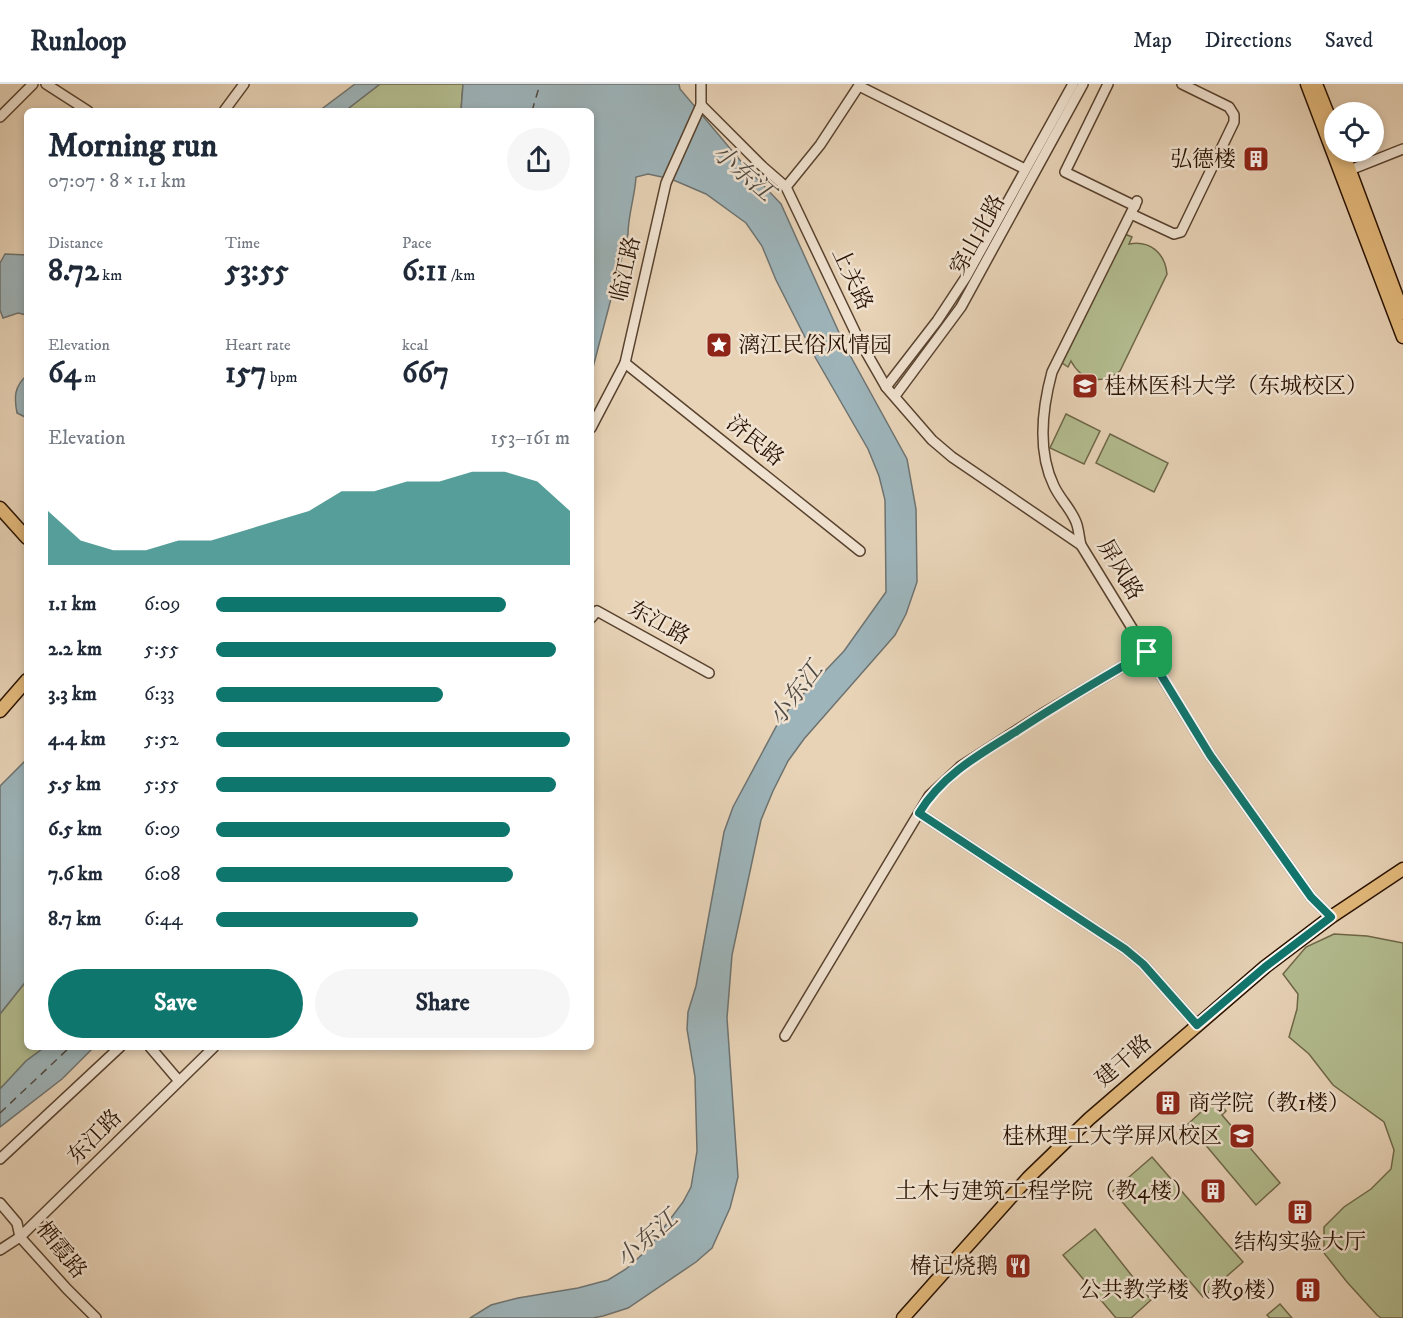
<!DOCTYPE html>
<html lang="en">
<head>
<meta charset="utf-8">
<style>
	body { margin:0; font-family:"IM FELL DW Pica","Noto Serif SC",serif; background:#f6f6f7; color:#1f2937; height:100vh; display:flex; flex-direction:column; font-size:22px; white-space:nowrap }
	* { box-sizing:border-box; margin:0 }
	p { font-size:20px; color:#747a83 }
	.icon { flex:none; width:33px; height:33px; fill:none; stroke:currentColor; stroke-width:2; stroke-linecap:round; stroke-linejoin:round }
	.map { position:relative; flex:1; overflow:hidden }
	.drawer { position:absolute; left:24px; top:24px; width:570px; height:942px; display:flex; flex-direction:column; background:#fff; border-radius:9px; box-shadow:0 3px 9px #0003 }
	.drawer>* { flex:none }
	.fabs { position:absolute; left:1324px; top:18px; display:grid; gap:12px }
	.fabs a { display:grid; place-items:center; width:60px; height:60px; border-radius:50%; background:#fff; box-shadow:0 3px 9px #0003; font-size:30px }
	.pin { position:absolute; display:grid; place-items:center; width:51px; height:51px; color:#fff; margin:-26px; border-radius:12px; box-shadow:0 3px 9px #0006 }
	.round { display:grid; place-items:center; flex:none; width:63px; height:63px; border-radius:32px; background:#f6f6f7 }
	.headline { display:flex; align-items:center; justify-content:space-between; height:102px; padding:0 24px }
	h1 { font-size:33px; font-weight:700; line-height:45px }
	.stats { display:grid; grid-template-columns:repeat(3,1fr); gap:9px; height:102px; padding:6px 24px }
	.stats div { display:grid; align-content:center }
	.stats b { font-size:30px; font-weight:700 }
	.stats small { font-size:16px; font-weight:400 }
	.stats p { font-size:16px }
	.chart { height:168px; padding:12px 24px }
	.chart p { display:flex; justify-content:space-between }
	.chart svg { width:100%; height:108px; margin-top:6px; fill:#0f766e; opacity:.7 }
	.button { display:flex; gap:12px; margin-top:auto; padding:12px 24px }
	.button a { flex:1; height:69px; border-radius:36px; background:#0f766e; color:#fff; font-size:24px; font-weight:700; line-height:69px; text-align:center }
	.button a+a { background:#f6f6f7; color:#1f2937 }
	ul { padding:0 24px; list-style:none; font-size:20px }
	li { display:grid; grid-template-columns:96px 72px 1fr; align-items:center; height:45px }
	li i { height:15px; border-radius:8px; background:#0f766e }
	header { display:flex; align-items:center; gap:36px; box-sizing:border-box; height:84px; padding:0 30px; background:#fff; border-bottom:2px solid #e0e1e3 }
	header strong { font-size:28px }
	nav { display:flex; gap:33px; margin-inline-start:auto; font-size:21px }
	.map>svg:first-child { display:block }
</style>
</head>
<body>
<header>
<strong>Runloop</strong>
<nav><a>Map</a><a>Directions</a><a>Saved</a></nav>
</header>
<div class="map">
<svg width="1403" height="1234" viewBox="0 0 1403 1234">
	<rect width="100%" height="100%" fill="#e8d3b7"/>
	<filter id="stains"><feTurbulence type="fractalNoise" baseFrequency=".00333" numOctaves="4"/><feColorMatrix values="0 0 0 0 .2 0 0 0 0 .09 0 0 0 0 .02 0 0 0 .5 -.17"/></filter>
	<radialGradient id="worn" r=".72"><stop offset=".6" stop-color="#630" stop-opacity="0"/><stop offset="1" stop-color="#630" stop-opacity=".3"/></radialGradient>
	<!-- green -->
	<g fill="#b3bd90" stroke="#6e6748" stroke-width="1.5">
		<path d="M 380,0 L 463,0 L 461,27 L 345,27 Z"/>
		<path d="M 1125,150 L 1132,153 L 1129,160 C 1150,156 1165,169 1167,190 L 1120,287 C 1103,301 1082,298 1071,277 L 1068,283 L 1062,279 Z"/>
		<path d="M 1066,330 L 1100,347 L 1084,380 L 1050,364 Z"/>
		<path d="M 1110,350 L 1168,379 L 1154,408 L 1096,379 Z"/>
		<path d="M 1334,850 L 1367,852 L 1403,859 L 1403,1234 L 1381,1234 L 1377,1231 L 1347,1198 L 1324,1169 L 1324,1143 L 1344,1123 L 1371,1105 L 1391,1085 L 1394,1066 L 1384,1038 L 1333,1001 L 1309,970 L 1289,953 L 1297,925 L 1298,910 L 1283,890 L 1306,863 Z"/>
		<path d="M 27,896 L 27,963 L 45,963 L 26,977 L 0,1005 L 0,930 Z"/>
		<path d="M 1215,1015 L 1226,1027 L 1222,1031 L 1280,1099 L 1256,1121 L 1188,1040 Z"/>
		<path d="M 1152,1073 L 1243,1178 L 1203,1213 L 1113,1107 Z"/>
		<path d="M 1095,1145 L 1151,1216 L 1131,1234 L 1116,1234 L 1063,1171 Z"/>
		<path d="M 1280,1220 L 1292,1234 L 1270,1234 L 1267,1231 Z"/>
	</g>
	<!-- water -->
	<g fill="#9db4ba" stroke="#6e7370" stroke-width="1.5">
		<path d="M 355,0 L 380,0 L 345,27 L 319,27 Z"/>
		<path d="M 463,0 L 679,0 L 680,5 L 744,81 L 781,120 L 846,264 L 907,375 L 916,425 L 917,498 L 906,530 L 895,551 L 882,566 L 804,655 L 788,677 L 773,707 L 761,736 L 732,871 L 727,934 L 738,1093 L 730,1124 L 712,1164 L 696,1178 L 628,1224 L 603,1232 L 593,1234 L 470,1234 L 491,1221 L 518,1214 L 578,1204 L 608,1196 L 626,1185 L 647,1166 L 683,1118 L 691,1103 L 697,1067 L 695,993 L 687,945 L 688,928 L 696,902 L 724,748 L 733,723 L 777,641 L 788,626 L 844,567 L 886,508 L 885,416 L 879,392 L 868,365 L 815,273 L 776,196 L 762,162 L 746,139 L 706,110 L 671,95 L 648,90 L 636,93 C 635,112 628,131 628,150 L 591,291 L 591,27 L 461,27 Z"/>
		<path d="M 5,170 L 27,171 L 27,231 L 18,229 L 3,234 L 0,226 L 0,179 Z"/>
		<path d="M 27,291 L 27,331 L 25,333 L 17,329 C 14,313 14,303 27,291 Z"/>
		<path d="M 27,675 L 27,896 L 0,930 L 0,702 Z"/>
		<path d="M 45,963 L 94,963 L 62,995 L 0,1043 L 0,1005 L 26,977 Z"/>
	</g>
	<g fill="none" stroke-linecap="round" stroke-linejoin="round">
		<!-- ferry -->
		<g stroke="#514a41" stroke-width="1.5" stroke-dasharray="8 6" stroke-linecap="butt">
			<path d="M 532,27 L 540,0"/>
			<path d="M 0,1029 L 70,963"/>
		</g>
		<!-- minor casing -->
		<g stroke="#58422e" stroke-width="12">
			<g id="minor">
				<path d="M 46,0 L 88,27"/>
				<path d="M 1108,0 L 1065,88 L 1135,122"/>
				<path d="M 859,2 L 1025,85"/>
				<path d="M 701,21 L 763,83 L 786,103 L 858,254 L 886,303 L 932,356 L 952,373 L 1081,461"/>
				<path d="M 224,27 L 244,0"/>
				<path d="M 0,33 L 33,0"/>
				<path d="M 1350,86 L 1403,65"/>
				<path d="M 786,103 L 820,61 L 860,0"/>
				<path d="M 1137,117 L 1052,288 C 1042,325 1037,367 1054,402 C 1060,415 1071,425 1076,438 C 1079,445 1079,454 1081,461 L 1210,671 L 1311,813 L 1331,833"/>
				<path d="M 1131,130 L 1174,150 L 1181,148 L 1234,38 L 1234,31 L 1229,23 L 1182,0"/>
				<path d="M 625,279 L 860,467"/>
				<path d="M 886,303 L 937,237 L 966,193 L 1073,0"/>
				<path d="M 895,312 L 961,223 L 1083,0"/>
				<path d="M 591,344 L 625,279 L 666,99 L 701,21 L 701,0"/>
				<path d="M 591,534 L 597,527 L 709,589"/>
				<path d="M 919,729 L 1125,865 L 1143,880 L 1197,941"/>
				<path d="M 785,952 L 929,712 L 961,682 L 1042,630 L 1147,568"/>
				<path d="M 150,963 L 179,997"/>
				<path d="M 0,1075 L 120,963"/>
				<path d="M 0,1119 L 17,1139 L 20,1153 L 67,1205 L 96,1234"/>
				<path d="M 0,1166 L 20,1153 L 214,963"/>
			</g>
		</g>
		<!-- major casing -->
		<g stroke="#281100" stroke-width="15">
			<g id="major">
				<path d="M 1307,0 L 1403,253"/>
				<path d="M 1316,0 L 1335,48"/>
				<path d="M 1343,68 L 1403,229"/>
				<path d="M 0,424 L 27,454"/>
				<path d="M 0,627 L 27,596"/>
				<path d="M 903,1234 L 1028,1094 L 1089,1035 L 1265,883 L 1331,833 L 1403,785"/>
			</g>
		</g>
		<!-- minor -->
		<use href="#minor" stroke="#f0e2d0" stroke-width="9"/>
		<!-- major -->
		<use href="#major" stroke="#e4ba7c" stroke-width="12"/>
	</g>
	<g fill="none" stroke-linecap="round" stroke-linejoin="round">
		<!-- route casing -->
		<g stroke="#fff" stroke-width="12">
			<path id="route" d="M 1147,568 L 1210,671 L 1311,813 L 1331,833 L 1265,883 L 1197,941 L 1143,880 L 1125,865 L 919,729 C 942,691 980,670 1017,647 C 1059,619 1103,594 1147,568 Z"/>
		</g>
		<!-- route -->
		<use href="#route" stroke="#0f766e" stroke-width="8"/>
	</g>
	<!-- icons -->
	<defs>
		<g id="building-square" transform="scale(1.35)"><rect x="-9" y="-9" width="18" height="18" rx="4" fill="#8f2418" stroke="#f0e2d0"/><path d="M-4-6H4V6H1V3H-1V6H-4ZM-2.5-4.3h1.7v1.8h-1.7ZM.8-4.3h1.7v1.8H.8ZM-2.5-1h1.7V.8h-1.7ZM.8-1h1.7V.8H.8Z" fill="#fff"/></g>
		<g id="sight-square" transform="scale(1.35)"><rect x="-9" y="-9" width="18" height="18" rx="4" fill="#8f2418" stroke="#f0e2d0"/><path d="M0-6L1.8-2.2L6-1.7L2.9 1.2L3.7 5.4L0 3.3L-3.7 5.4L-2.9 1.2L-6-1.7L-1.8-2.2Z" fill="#fff"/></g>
		<g id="university-square" transform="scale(1.35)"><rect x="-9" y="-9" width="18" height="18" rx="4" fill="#8f2418" stroke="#f0e2d0"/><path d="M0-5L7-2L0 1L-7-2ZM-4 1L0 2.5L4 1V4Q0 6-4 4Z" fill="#fff"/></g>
		<g id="restaurant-square" transform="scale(1.35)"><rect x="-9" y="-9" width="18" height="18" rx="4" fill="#8f2418" stroke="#f0e2d0"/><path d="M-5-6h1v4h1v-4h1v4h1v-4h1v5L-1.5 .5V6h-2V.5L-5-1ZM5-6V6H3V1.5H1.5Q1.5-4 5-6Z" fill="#fff"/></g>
	</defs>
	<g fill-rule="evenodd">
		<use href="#building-square" x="1256" y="75"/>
		<use href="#sight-square" x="719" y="261"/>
		<use href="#university-square" x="1085" y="302"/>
		<use href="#building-square" x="1168" y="1019"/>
		<use href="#university-square" x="1242" y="1052"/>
		<use href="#building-square" x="1213" y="1107"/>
		<use href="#building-square" x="1300" y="1128"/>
		<use href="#restaurant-square" x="1018" y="1182"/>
		<use href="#building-square" x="1308" y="1206"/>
	</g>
	<g text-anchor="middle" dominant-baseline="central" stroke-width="5" stroke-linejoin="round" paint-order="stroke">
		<!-- poi labels -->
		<g font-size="22" fill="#281100" stroke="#f0e2d0" text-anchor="end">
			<text x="1236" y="75">弘德楼</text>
			<text x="738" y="261" text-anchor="start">漓江民俗风情园</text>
			<text x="1104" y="302" text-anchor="start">桂林医科大学（东城校区）</text>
			<text x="1188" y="1019" text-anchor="start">商学院（教1楼）</text>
			<text x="1222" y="1052">桂林理工大学屏风校区</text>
			<text x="1194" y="1107">土木与建筑工程学院（教4楼）</text>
			<text x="1300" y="1158" text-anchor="middle">结构实验大厅</text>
			<text x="998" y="1182">椿记烧鹅</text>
			<text x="1288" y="1206">公共教学楼（教9楼）</text>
		</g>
		<!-- street labels -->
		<g font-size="22" fill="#281100" stroke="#f0e2d0">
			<text transform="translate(978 151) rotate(-61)">穿山北路</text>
			<text transform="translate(626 185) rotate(-77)">临江路</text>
			<text transform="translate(852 195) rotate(65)">上关路</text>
			<text transform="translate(755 357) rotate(39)">济民路</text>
			<text transform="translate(1120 486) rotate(59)">屏风路</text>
			<text transform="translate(659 539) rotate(29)">东江路</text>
			<text transform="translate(1124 977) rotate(-41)">建干路</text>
			<text transform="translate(95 1053) rotate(-45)">东江路</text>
			<text transform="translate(61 1166) rotate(51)">栖霞路</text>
		</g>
		<!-- water labels -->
		<g font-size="24" font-style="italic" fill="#514a41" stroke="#f0e2d0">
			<text transform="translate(743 89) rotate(41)">小东江</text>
			<text transform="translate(796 610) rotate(-53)">小东江</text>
			<text transform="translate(647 1155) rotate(-41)">小东江</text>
		</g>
	</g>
	<rect width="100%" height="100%" filter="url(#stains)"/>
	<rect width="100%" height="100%" fill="url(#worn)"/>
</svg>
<div class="fabs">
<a><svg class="icon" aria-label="locate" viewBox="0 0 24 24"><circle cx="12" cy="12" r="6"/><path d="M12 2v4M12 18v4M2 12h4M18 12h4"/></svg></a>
</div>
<div class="pin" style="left:1147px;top:568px;background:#1e9e55"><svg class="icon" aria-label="arrive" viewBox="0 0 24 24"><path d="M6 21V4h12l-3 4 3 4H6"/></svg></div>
<section class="drawer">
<div class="headline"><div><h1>Morning run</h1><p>07:07 · 8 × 1.1 km</p></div><a class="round"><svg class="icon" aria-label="share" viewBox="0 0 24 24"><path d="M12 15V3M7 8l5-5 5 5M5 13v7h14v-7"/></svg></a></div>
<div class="stats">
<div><p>Distance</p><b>8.72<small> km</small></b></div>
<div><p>Time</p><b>53:55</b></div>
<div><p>Pace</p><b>6:11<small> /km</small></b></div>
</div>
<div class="stats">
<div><p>Elevation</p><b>64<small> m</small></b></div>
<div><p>Heart rate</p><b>157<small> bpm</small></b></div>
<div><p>kcal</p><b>667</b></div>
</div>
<div class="chart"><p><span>Elevation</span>153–161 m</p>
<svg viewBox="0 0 160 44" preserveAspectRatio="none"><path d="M0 44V22L10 34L20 38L30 38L40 34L50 34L60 30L70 26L80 22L90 14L100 14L110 10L120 10L130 6L140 6L150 10L160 22V44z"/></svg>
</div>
<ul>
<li><b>1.1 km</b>6:09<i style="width:82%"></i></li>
<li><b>2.2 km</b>5:55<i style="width:96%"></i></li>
<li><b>3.3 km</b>6:33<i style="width:64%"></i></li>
<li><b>4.4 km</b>5:52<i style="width:100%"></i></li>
<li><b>5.5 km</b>5:55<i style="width:96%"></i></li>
<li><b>6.5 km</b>6:09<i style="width:83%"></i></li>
<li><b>7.6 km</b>6:08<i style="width:84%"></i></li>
<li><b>8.7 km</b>6:44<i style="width:57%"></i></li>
</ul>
<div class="button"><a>Save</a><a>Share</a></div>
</section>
</div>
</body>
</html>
